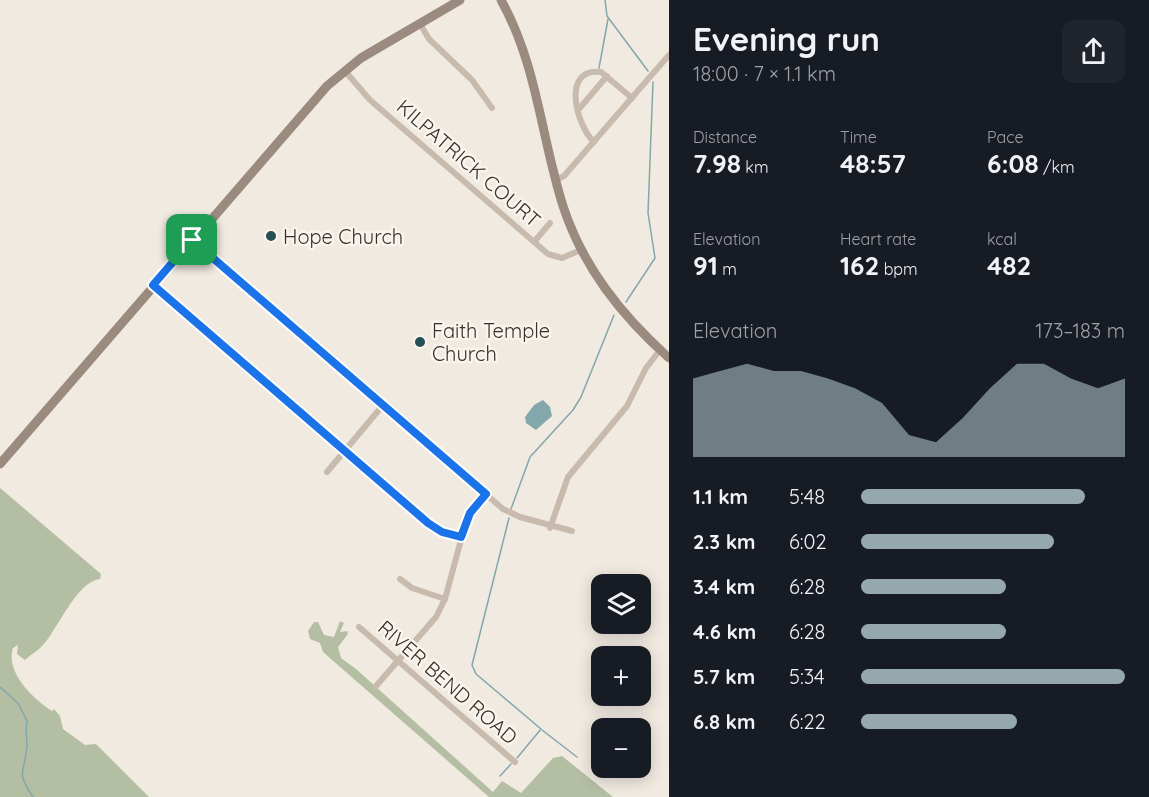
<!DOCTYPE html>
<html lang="en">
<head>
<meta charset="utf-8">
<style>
	body { margin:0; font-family:Quicksand,sans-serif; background:#20242c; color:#f1f3f6; height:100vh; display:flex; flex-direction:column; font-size:22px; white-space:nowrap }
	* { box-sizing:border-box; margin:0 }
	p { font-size:20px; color:#9ea1a6 }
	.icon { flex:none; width:33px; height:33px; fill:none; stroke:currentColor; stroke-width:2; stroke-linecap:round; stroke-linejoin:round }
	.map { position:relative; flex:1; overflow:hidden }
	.side { display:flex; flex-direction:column; background:#171b24; width:480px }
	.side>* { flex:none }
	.fabs { position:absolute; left:591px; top:574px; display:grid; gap:12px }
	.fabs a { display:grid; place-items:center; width:60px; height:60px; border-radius:12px; background:#171b24; box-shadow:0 3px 15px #0003; font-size:30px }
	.pin { position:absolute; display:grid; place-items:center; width:51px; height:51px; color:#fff; margin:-26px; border-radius:12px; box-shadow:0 3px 9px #0006 }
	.round { display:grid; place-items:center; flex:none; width:63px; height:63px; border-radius:12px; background:#20242c }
	.overview { display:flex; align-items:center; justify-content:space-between; height:102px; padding:0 24px }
	h1 { font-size:33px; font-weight:800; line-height:45px }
	.figures { display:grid; grid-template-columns:repeat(3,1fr); gap:9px; height:102px; padding:6px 24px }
	.figures div { display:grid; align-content:center }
	.figures b { font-size:26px; font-weight:800 }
	.figures small { font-size:16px; font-weight:400 }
	.figures p { font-size:16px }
	.chart { height:168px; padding:12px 24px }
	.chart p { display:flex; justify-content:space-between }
	.chart svg { width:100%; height:108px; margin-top:6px; fill:#95a9ad; opacity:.7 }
	ul { padding:0 24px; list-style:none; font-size:20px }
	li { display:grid; grid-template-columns:96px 72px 1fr; align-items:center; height:45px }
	li i { height:15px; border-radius:8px; background:#95a9ad }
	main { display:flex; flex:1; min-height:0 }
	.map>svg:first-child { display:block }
</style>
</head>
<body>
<main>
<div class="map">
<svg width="669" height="797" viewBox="0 0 669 797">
	<rect width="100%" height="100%" fill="#f1eae1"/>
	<!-- green -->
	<g fill="#b4bea2">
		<path d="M 0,488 L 101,574 L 100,579 C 76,582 58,629 43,645 C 38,651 31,654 25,660 L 17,654 L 18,645 L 13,648 C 5,672 33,699 52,711 L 54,709 L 60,716 L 63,729 L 85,745 L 96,744 L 149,797 L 0,797 Z"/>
		<path d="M 340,621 L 344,623 L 340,632 L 347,631 L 348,634 L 338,647 L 341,658 L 356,669 L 493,792 L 502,781 L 521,793 L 553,758 L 562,756 L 613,797 L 489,797 L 323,652 L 320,643 L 310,639 L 308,631 L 314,622 L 318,622 L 324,635 L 334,637 Z"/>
	</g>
	<!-- water -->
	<path fill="#83a7ab" d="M 543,400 L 550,407 L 552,416 L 536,430 L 526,423 L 525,417 L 534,405 Z"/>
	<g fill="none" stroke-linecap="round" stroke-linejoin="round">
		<!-- stream -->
		<g stroke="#83a7ab" stroke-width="1.5">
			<path d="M 605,0 L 607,16 L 648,71"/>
			<path d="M 599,68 L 608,19"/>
			<path d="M 626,302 L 655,258 L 648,213 L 653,82"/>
			<path d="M 511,509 L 530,457 L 573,410 L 581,397 L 614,315"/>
			<path d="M 509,518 L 472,665 L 476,674 L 541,729 L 517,758"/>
			<path d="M 0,687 L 18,703 L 27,721 C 25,730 27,736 27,745 C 26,773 14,769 33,797"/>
			<path d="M 542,730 L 577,757"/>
			<path d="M 500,776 L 511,764"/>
		</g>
		<!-- street -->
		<g stroke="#c8bbae" stroke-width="6">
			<path d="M 420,24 L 429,39 L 472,80 L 492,108"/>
			<path d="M 345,71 L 370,100 L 548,254 L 562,258 L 581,250"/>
			<path d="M 579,109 L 607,76"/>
			<path d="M 594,142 C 577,127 560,67 601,72 L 632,98"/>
			<path d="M 556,180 L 564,176 L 669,55"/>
			<path d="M 192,240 L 503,509 L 520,517 L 572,531"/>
			<path d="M 534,242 L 550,223"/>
			<path d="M 153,285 L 428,523 L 442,532 L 461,538"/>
			<path d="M 327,472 L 383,405"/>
			<path d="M 550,528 L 568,477 L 627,406 L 646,368 L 660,350"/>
			<path d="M 400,579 L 412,588 L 445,599"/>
			<path d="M 359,627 L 515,762"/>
			<path d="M 376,686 L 436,617 L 445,599 L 465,525 L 470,513 L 486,493"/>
		</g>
		<!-- secondary -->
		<g stroke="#9b8b7f" stroke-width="9">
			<path d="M 501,0 C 537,64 541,137 563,206 C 583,267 621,315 669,358"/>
			<path d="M 0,464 L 327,86 L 361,58 L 460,0"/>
		</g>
	</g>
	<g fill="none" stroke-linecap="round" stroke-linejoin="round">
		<!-- route casing -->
		<g stroke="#fff" stroke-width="12">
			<path id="route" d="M 192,240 L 486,494 L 470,513 L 461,537 L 442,532 L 428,523 L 153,285 Z"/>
		</g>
		<!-- route -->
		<use href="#route" stroke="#1a73e8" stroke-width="8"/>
	</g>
	<!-- markers -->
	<g fill="#254f54" stroke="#f9f4ed" stroke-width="2">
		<circle cx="271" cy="236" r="6"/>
		<circle cx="420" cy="342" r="6"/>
	</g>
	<g text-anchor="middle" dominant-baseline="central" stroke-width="5" stroke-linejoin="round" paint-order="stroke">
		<!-- street labels -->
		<g font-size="20" fill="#37302b" stroke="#f9f4ed">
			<text transform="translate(469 163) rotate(41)">KILPATRICK COURT</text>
			<text transform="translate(448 682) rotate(41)">RIVER BEND ROAD</text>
		</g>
		<!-- poi labels -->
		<g font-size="20" fill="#37302b" stroke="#f9f4ed" text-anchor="start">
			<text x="283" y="236">Hope Church</text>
			<text x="432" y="330">Faith Temple<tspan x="432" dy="23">Church</tspan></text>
		</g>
	</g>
</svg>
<div class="fabs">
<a><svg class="icon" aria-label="layers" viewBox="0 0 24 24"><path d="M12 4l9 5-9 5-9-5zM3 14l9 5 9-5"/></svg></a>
<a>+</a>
<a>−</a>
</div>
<div class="pin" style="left:192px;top:240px;background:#1e9e55"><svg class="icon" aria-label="arrive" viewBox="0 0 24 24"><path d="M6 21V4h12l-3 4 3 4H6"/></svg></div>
</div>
<section class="side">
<div class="overview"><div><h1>Evening run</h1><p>18:00 · 7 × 1.1 km</p></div><a class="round"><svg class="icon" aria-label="share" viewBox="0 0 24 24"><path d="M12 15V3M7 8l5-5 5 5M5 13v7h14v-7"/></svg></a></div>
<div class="figures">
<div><p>Distance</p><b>7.98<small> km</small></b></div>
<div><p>Time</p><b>48:57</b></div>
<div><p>Pace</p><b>6:08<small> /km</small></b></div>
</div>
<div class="figures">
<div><p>Elevation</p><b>91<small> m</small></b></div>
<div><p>Heart rate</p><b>162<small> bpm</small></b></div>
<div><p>kcal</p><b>482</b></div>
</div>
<div class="chart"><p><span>Elevation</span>173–183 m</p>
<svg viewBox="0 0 160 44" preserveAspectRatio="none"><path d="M0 44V12L10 9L20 6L30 9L40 9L50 12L60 16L70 22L80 35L90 38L100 28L110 16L120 6L130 6L140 12L150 16L160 12V44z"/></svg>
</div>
<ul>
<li><b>1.1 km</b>5:48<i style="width:85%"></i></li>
<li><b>2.3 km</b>6:02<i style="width:73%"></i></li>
<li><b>3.4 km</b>6:28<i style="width:55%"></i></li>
<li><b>4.6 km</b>6:28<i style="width:55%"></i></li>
<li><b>5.7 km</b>5:34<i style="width:100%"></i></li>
<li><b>6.8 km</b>6:22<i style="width:59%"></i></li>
</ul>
</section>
</main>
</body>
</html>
